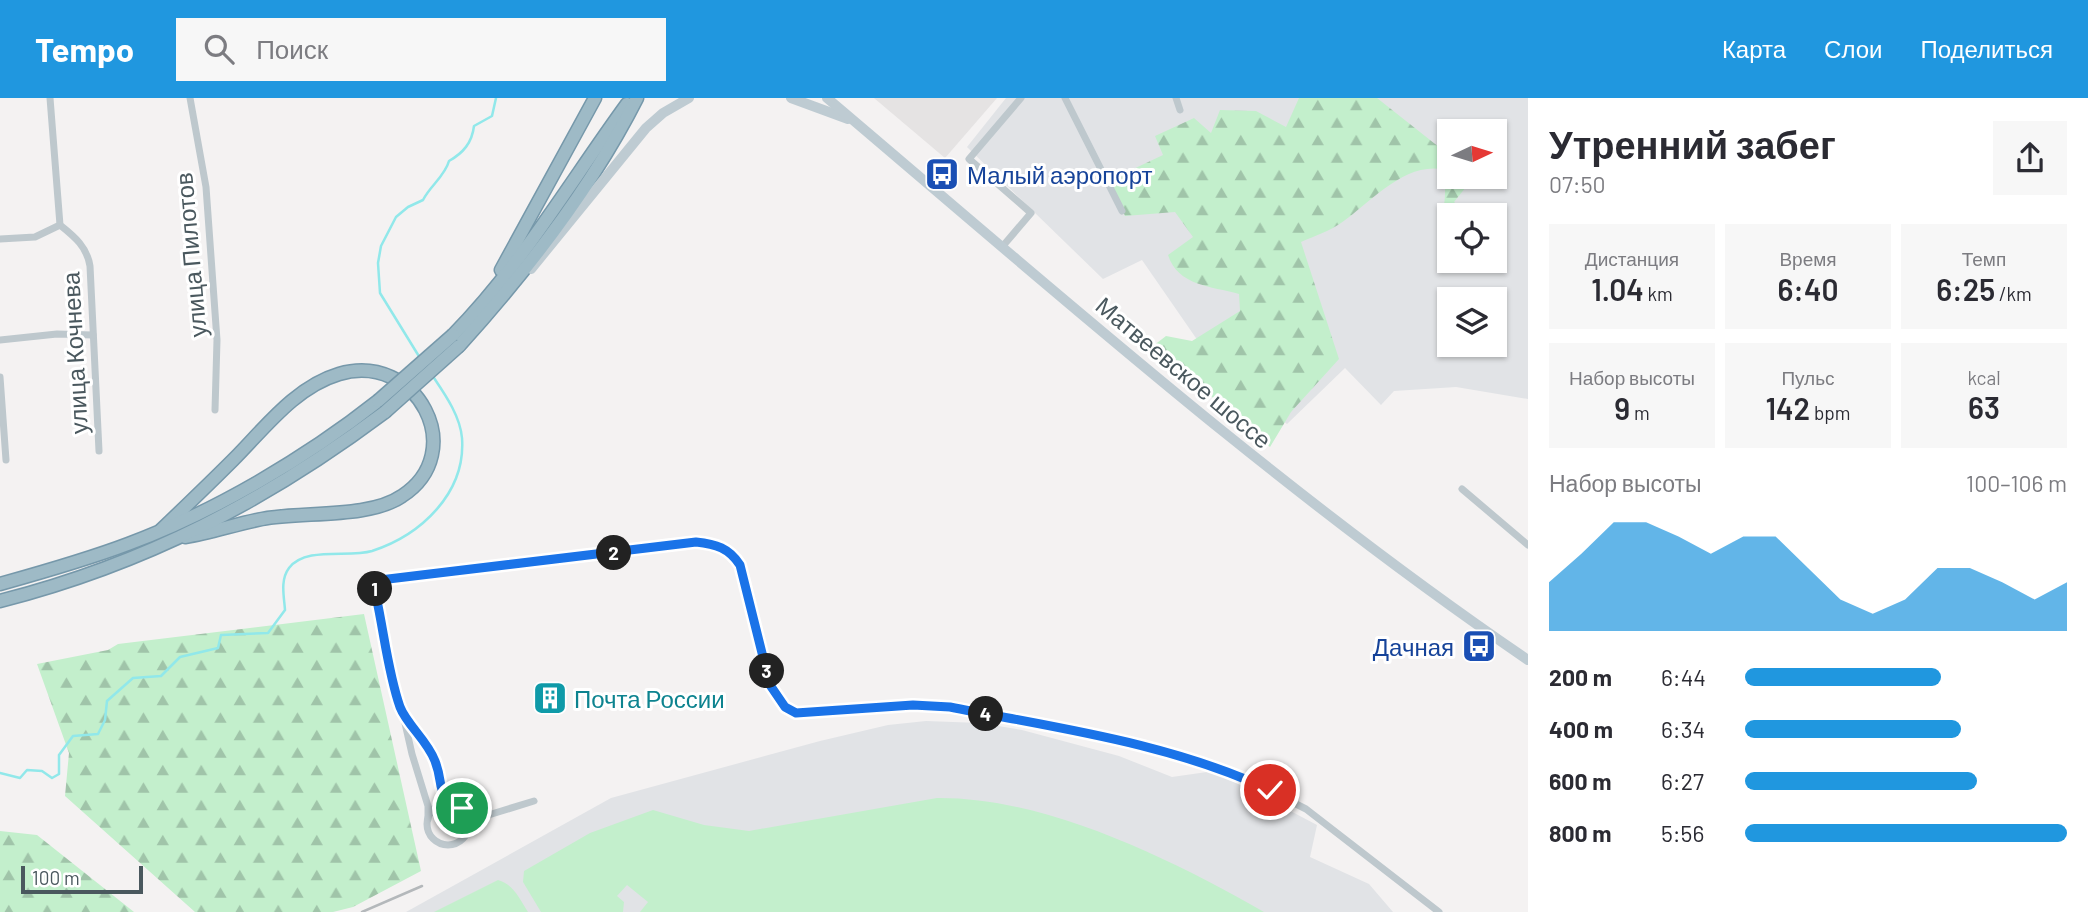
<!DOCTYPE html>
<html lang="ru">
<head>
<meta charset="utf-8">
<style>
	body { margin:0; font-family:Barlow,sans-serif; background:#f7f7f7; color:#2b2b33; height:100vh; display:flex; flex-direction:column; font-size:26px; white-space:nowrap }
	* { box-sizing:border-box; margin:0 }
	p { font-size:23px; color:#7c7c81 }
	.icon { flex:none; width:38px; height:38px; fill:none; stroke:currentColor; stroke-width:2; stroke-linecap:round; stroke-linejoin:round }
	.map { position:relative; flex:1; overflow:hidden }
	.drawer { display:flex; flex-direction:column; background:#fff; width:560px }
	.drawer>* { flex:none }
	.needle { width:46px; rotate:86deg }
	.tools { position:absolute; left:1437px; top:21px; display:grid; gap:14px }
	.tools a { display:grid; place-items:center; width:70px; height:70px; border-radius:0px; background:#fff; box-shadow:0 2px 5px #0004; font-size:35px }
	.scale { position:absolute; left:21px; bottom:18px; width:122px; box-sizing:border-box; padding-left:7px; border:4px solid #4a585e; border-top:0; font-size:19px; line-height:24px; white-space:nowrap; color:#4a585e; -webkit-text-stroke:5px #fff; paint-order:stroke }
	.pin { position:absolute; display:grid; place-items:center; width:60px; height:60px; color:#fff; margin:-30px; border:4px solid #fff; border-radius:50%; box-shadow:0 2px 7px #0007 }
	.km { position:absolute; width:35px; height:35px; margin:-18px; border-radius:50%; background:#222; color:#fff; font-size:19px; line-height:35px; text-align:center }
	.round { display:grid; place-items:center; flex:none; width:74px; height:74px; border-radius:0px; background:#f7f7f7 }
	.head { display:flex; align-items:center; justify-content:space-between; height:119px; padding:0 21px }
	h1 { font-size:38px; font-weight:600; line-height:52px }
	.figures { display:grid; grid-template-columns:repeat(3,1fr); gap:10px; height:119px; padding:7px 21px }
	.figures div { display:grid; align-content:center; border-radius:0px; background:#f7f7f7; text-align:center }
	.figures b { font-size:30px; font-weight:600 }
	.figures small { font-size:19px; font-weight:400 }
	.figures p { font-size:19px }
	.chart { height:196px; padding:14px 21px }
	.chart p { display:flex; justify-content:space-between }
	.chart svg { width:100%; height:126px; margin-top:7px; fill:#2097df; opacity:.7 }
	ul { padding:0 21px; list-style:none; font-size:23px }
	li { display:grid; grid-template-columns:112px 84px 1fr; align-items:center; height:52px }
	li i { height:18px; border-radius:9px; background:#2097df }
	header { display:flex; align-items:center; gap:42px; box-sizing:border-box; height:98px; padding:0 35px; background:#2097df; color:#fff }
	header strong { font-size:33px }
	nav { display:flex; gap:38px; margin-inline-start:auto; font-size:24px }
	.search { width:490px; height:63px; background:#f7f7f7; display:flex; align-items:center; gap:18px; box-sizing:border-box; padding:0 24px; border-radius:0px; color:#7c7c81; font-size:26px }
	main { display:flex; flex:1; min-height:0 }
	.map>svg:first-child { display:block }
</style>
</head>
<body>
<header>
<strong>Tempo</strong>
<div class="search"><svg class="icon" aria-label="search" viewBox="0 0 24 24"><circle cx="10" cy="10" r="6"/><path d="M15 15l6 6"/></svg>Поиск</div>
<nav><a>Карта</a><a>Слои</a><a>Поделиться</a></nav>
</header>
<main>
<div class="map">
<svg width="1528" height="814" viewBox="0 0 1528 814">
	<defs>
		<pattern id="forest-firs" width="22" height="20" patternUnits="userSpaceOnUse" patternTransform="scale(1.75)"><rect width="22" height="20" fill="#c3efcc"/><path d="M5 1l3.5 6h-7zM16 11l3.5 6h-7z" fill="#a0c4a9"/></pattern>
	</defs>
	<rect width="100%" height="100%" fill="#f4f2f2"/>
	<!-- education -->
	<path fill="#e5e3e3" d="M 874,0 L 997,0 L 945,60 Z"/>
	<!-- airport -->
	<g fill="#e1e3e6" fill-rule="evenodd">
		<path d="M 1006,0 L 1528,0 L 1528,301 L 1456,289 L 1394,293 L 1381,307 L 1345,270 L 1287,326 L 1216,269 L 1142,162 L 1103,181 L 967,49 ZM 1449,33 L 1494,33 L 1494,79 L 1449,79 ZM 1449,117 L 1494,117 L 1494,163 L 1449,163 ZM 1449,201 L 1494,201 L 1494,247 L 1449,247 Z"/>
		<path d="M 926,623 L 980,625 L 1022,632 L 1119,658 L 1172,679 L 1214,673 L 1317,727 L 1310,759 L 1369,786 L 1393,814 L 406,814 L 611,700 L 820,643 L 888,627 Z"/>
	</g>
	<!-- green -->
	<g fill="#c3efcc">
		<path d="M 937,700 C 1046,699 1171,761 1264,814 L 640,814 L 648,804 L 627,787 L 617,798 L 624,804 L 623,814 L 541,814 L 523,784 L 524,773 L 590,735 L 653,712 L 704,727 L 749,733 Z"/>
		<path d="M 498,782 C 514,787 519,800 528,814 L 434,814 Z"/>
	</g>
	<!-- forest -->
	<g fill="url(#forest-firs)">
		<path d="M 1299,0 L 1377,0 L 1449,57 L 1449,79 L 1474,79 L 1454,104 L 1470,117 L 1449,117 L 1449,148 L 1439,133 C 1444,110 1448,94 1442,71 C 1403,65 1371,104 1341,125 C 1330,133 1314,138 1301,144 L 1339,261 L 1291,314 L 1270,349 L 1153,248 L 1166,238 L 1192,243 L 1240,213 L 1239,196 C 1211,188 1178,188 1168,157 L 1193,139 L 1175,114 L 1125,118 L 1110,82 L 1163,57 L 1155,38 L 1194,20 L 1211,35 L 1220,12 L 1256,13 L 1286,29 Z"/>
		<path d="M 364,516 L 421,773 L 353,809 L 333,814 L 195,814 L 65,698 L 69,655 L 37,566 L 108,552 L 118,546 Z"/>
		<path d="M 0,733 L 37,737 L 134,814 L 0,814 Z"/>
	</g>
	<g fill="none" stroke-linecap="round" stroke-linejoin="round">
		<!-- stream -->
		<g stroke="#91e8ea" stroke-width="2.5">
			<path d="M 420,260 L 380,195 L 378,165 L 381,148 L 396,119 L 408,109 L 423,102 C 430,88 445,78 449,63 C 463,55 472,45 474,28 L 492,18 L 496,0"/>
			<path d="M 0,675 L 20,680 L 27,672 L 42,673 L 52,680 L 59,676 L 59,657 L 73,638 L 98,636 L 105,622 L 107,603 L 133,580 L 161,578 L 180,559 L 218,550 L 221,537 L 268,535 L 285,512 C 284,498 280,482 289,470 C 306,448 348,460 372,453 C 421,437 466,395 462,340 C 460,317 444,295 432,277"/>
		</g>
		<!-- trunk casing -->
		<g stroke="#7698aa" stroke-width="15">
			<g id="trunk">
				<path d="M 501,172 L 595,0"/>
				<path d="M 453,237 C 521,168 570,84 627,6"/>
				<path d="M 459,248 C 526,174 592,89 637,0"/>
				<path d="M 161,432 C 185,409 209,386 233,362 C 264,331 295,289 339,276 C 417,253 470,354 402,398 C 369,421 302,413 262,421 C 236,426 211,435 185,439"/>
				<path d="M 0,486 C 43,474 86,462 128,446 C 214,414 306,360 378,303"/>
				<path d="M 0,503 C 145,466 266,403 385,314"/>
			</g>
		</g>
		<!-- minor -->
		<g stroke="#bec8cd" stroke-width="7">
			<path d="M 50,0 L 60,127 C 75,139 87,149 90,168 L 99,353"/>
			<path d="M 190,0 L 206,89 L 217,242 L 215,312"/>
			<path d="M 1065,0 L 1122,113"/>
			<path d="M 1176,0 L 1180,12"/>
			<path d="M 0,141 L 35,139 L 60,127"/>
			<path d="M 1002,149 L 1031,115 L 969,61 L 1021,0"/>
			<path d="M 0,242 L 57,236 L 93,237"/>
			<path d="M 0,279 L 6,362"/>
			<path d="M 1462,391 L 1528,447"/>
			<path d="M 403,614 C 415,630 427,644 434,662 C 441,678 439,691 449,705"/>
			<circle cx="448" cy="726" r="21"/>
			<path d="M 428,721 L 428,708 L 412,656 L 376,498 L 375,489 L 380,482 L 696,444 C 716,446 729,450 740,467 L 770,587 L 785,609 L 796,615 L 913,607 L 950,609 L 1177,656 L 1230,673 L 1306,711 L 1439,814"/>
			<path d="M 469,723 L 534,703"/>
		</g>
		<!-- secondary -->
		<g stroke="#becbd2" stroke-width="10">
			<path d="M 791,0 L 848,21"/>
			<path d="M 827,0 C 1056,194 1280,393 1528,562"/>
			<path d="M 531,171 L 646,30 L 663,15 L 689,0"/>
		</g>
		<!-- trunk -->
		<use href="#trunk" stroke="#9ebac6" stroke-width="12"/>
		<!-- rail -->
		<path stroke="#b4b8bb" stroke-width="2.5" d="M 362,814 L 422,788"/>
		<!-- trunk-bridge casing -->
		<g stroke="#7698aa" stroke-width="15" stroke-linecap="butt">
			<g id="trunk-bridge">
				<path d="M 378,303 L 453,237"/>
				<path d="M 385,314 L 459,248"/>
			</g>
		</g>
		<!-- trunk-bridge -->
		<use href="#trunk-bridge" stroke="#9ebac6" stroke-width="12"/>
	</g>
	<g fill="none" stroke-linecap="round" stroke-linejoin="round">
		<!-- route casing -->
		<g stroke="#fff" stroke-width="14">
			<path id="route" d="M 462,710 C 432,691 446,692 435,663 C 427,642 407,627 400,609 C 388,575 384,534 376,498 L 375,489 L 380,482 L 696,444 C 716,446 729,450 740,467 L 770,587 L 785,609 L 796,615 L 913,607 L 950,609 C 1057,630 1170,645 1270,692"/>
		</g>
		<!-- route -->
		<use href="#route" stroke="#1a73e8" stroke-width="9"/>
	</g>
	<!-- icons -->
	<defs>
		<g id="bus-square" transform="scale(1.75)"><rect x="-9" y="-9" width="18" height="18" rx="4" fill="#1a4fb4" stroke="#fff"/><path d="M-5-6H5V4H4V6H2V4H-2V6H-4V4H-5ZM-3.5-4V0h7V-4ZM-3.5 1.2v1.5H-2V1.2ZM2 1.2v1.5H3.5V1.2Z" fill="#fff"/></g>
		<g id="building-square" transform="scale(1.75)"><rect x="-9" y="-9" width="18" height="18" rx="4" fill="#0f9aa8" stroke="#fff"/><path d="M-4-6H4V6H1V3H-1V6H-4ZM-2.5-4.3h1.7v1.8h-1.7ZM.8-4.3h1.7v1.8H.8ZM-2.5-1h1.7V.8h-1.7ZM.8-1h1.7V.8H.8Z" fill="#fff"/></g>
	</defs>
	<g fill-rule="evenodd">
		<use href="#bus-square" x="942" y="76"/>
		<use href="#bus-square" x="1479" y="548"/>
		<use href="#building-square" x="550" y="600"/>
	</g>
	<g text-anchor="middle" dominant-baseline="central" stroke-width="6" stroke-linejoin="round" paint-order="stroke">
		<!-- transit labels -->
		<g font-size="24" fill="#164399" stroke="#fff" text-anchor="start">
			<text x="967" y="76">Малый аэропорт</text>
			<text x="1454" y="548" text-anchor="end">Дачная</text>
		</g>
		<!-- street labels -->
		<g font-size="24" fill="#4a585e" stroke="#fff">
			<text transform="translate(190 157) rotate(-95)">улица Пилотов</text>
			<text transform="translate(74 255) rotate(-93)">улица Кочнева</text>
			<text transform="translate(1184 274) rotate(40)">Матвеевское шоссе</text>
		</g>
		<!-- culture labels -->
		<g font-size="24" fill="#0d838f" stroke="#fff" text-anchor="start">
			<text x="574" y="600">Почта России</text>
		</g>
	</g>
</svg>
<div class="tools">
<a><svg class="needle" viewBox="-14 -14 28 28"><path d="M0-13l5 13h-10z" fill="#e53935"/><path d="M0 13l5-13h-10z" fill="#7c7c81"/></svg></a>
<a><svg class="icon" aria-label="locate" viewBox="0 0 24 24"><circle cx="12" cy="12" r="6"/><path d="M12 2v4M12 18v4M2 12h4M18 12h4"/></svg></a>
<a><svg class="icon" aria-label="layers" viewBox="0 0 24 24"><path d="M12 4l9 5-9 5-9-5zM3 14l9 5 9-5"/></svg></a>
</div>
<div class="scale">100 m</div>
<div class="pin" style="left:462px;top:710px;background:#1e9e55"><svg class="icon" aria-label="arrive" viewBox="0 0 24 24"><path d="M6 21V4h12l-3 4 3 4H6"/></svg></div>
<div class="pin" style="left:1270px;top:692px;background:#d93025"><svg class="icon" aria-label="check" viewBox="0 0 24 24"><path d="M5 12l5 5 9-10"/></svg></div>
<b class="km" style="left:375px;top:491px">1</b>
<b class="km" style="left:614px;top:455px">2</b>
<b class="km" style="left:767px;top:573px">3</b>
<b class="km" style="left:986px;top:616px">4</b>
</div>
<section class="drawer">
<div class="head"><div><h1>Утренний забег</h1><p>07:50</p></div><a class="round"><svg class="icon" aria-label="share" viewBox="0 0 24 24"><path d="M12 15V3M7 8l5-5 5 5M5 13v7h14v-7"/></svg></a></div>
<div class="figures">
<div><p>Дистанция</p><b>1.04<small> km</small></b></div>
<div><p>Время</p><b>6:40</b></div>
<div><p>Темп</p><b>6:25<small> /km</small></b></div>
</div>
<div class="figures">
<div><p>Набор высоты</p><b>9<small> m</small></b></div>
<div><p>Пульс</p><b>142<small> bpm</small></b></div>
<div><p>kcal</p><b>63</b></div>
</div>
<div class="chart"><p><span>Набор высоты</span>100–106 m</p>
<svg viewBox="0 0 160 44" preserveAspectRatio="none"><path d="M0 44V27L10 17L20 6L30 6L40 11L50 17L60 11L70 11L80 22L90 33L100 38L110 33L120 22L130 22L140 27L150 33L160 27V44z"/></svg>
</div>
<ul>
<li><b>200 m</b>6:44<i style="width:61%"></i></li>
<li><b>400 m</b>6:34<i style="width:67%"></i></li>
<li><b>600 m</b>6:27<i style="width:72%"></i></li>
<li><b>800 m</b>5:56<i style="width:100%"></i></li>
</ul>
</section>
</main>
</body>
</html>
